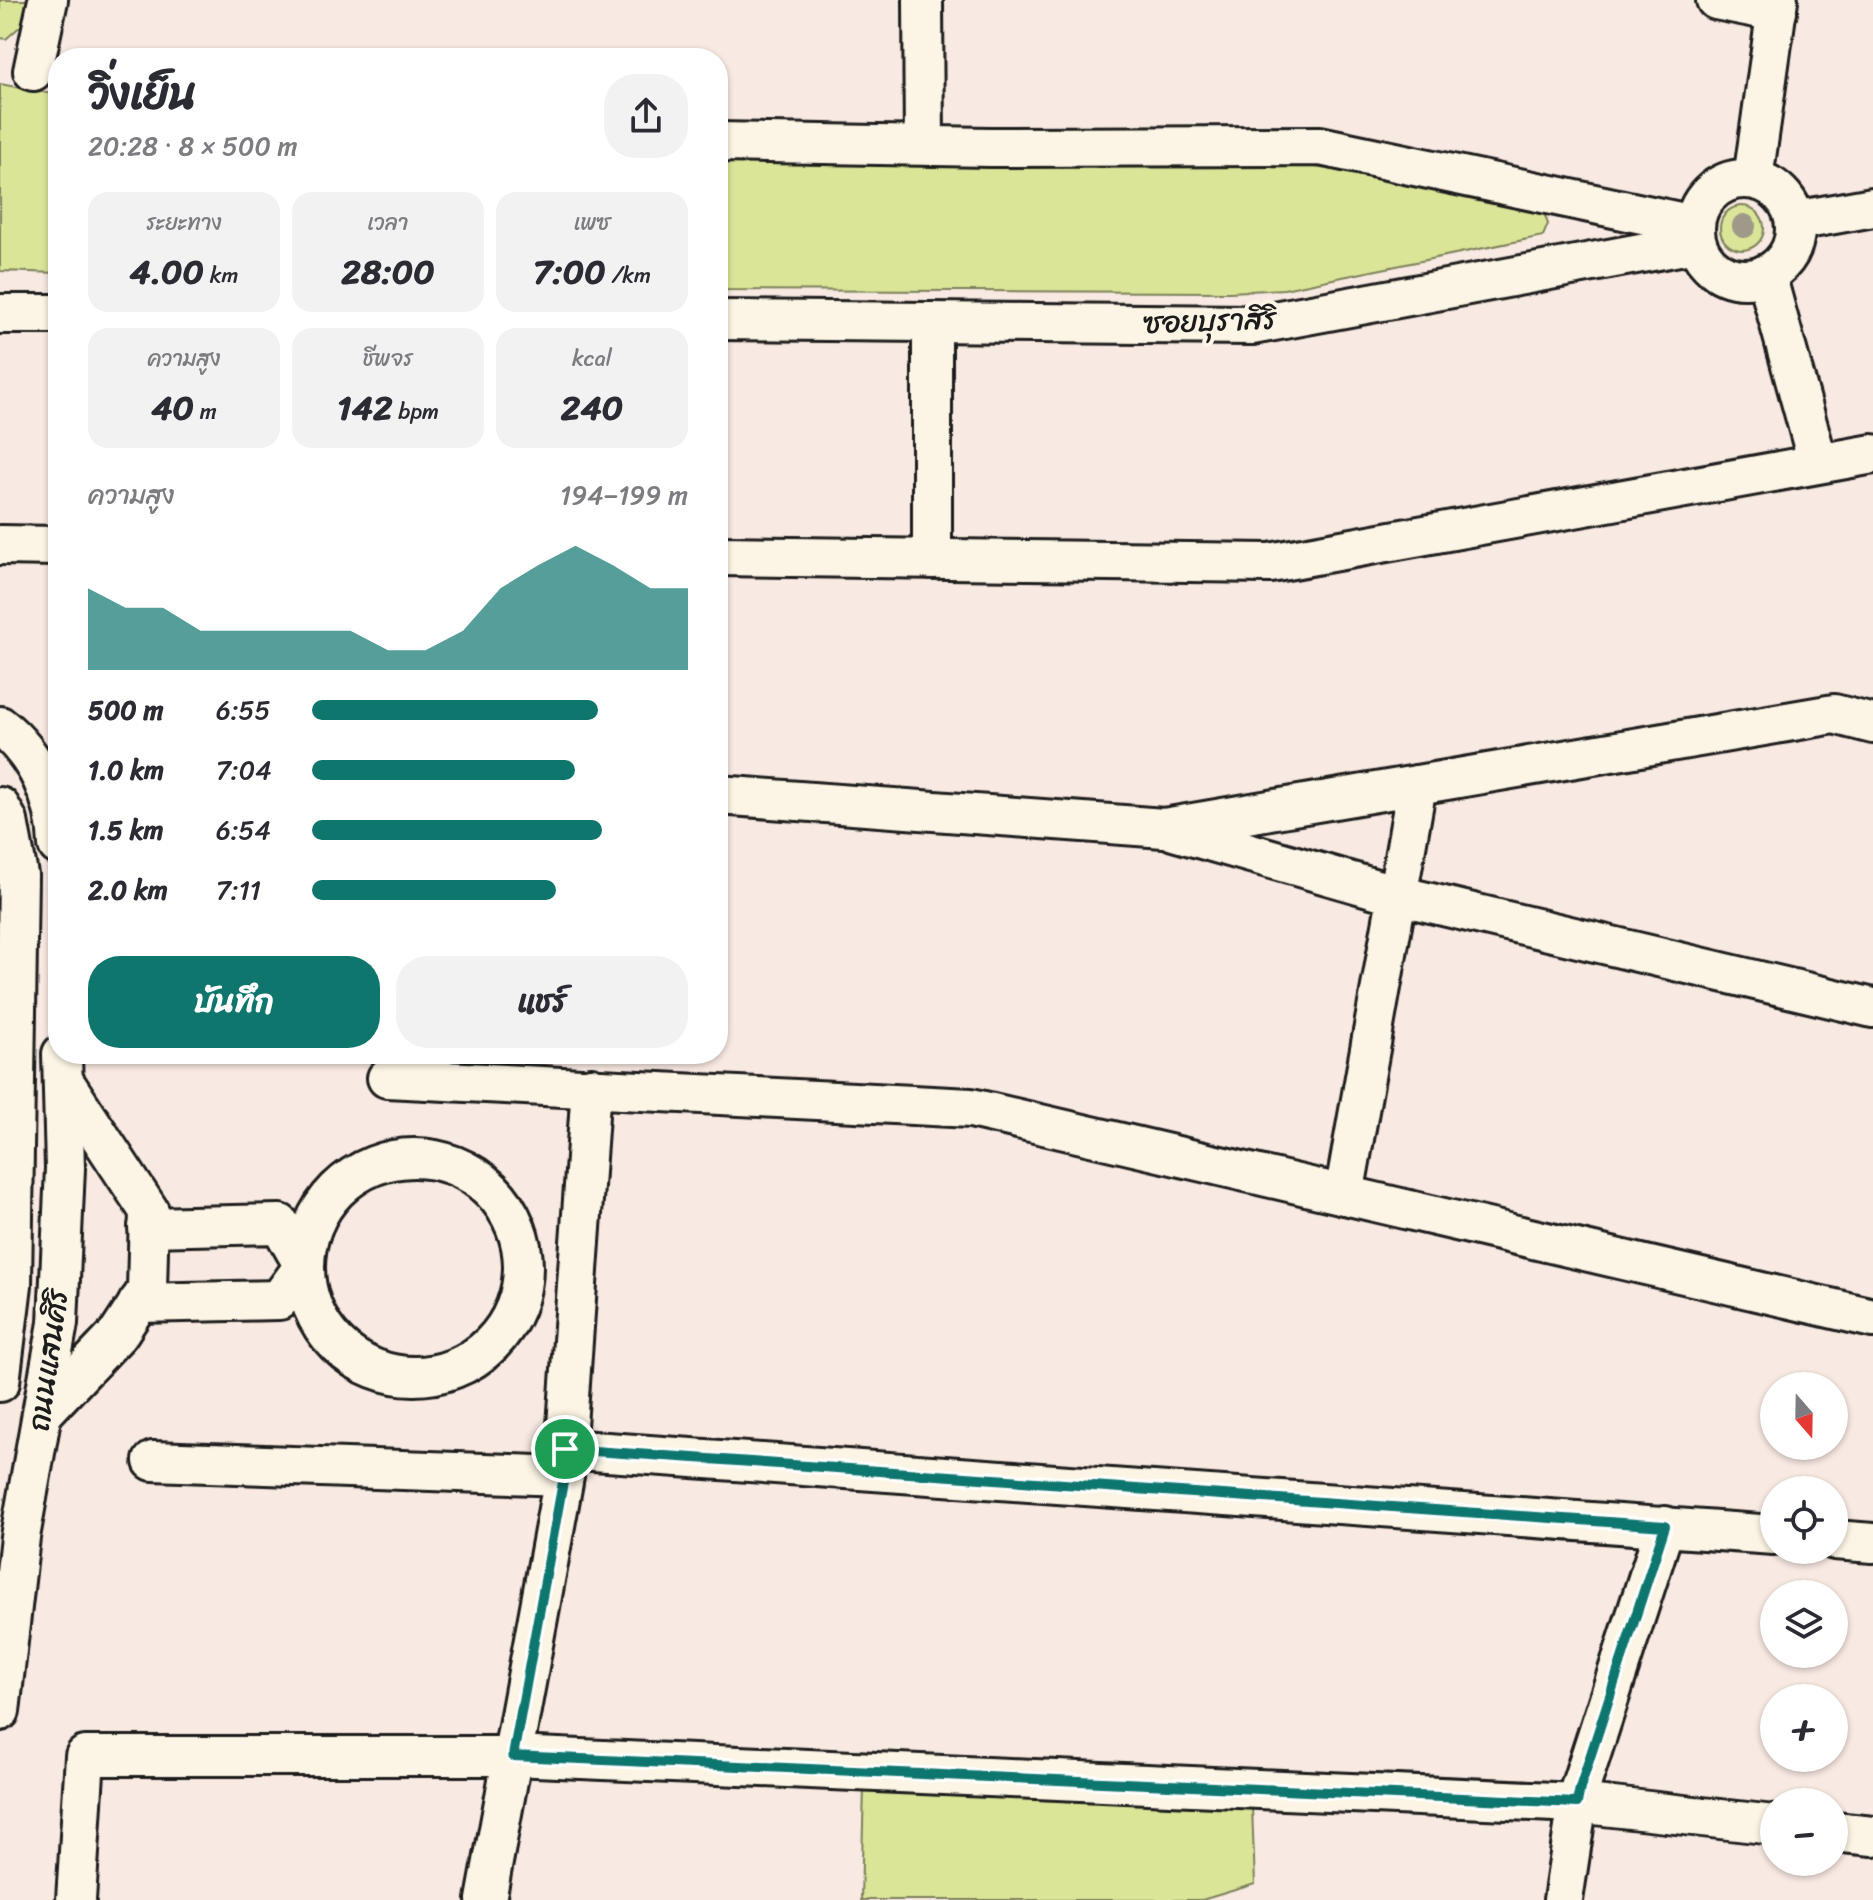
<!DOCTYPE html>
<html lang="th">
<head>
<meta charset="utf-8">
<style>
	body { margin:0; font-family:Sriracha,"Playpen Sans Thai",sans-serif; background:#f2f2f3; color:#2b2b33; height:100vh; display:flex; flex-direction:column; font-size:30px; white-space:nowrap }
	* { box-sizing:border-box; margin:0 }
	p { font-size:26px; color:#7c7c81 }
	.icon { flex:none; width:44px; height:44px; fill:none; stroke:currentColor; stroke-width:2; stroke-linecap:round; stroke-linejoin:round }
	.map { position:relative; flex:1; overflow:hidden }
	.drawer { position:absolute; left:48px; top:48px; width:680px; height:1016px; display:flex; flex-direction:column; background:#fff; border-radius:32px; box-shadow:0 2px 6px #0004 }
	.drawer>* { flex:none }
	.needle { width:52px; rotate:160deg }
	.buttons { position:absolute; left:1760px; top:1372px; display:grid; gap:16px }
	.buttons a { display:grid; place-items:center; width:88px; height:88px; border-radius:50%; background:#fff; box-shadow:0 2px 6px #0004; font-size:40px }
	.pin { position:absolute; display:grid; place-items:center; width:68px; height:68px; color:#fff; margin:-34px; border:4px solid #fff; border-radius:50%; box-shadow:0 2px 8px #0007 }
	.round { display:grid; place-items:center; flex:none; width:84px; height:84px; border-radius:32px; background:#f2f2f3 }
	.summary { display:flex; align-items:center; justify-content:space-between; height:136px; padding:0 40px }
	h1 { font-size:44px; font-weight:700; line-height:60px }
	.figures { display:grid; grid-template-columns:repeat(3,1fr); gap:12px; height:136px; padding:8px 40px }
	.figures div { display:grid; align-content:center; border-radius:20px; background:#f2f2f3; text-align:center }
	.figures b { font-size:34px; font-weight:700 }
	.figures small { font-size:22px; font-weight:400 }
	.figures p { font-size:22px }
	.chart { height:224px; padding:16px 40px }
	.chart p { display:flex; justify-content:space-between }
	.chart svg { width:100%; height:144px; margin-top:8px; fill:#0f766e; opacity:.7 }
	.button { display:flex; gap:16px; margin-top:auto; padding:16px 40px }
	.button a { flex:1; height:92px; border-radius:32px; background:#0f766e; color:#fff; font-size:32px; font-weight:700; line-height:92px; text-align:center }
	.button a+a { background:#f2f2f3; color:#2b2b33 }
	ul { padding:0 40px; list-style:none; font-size:26px }
	li { display:grid; grid-template-columns:128px 96px 1fr; align-items:center; height:60px }
	li i { height:20px; border-radius:10px; background:#0f766e }
	.map>svg:first-child { display:block }
</style>
</head>
<body>
<div class="map">
<svg width="1873" height="1900" viewBox="0 0 1873 1900">
	<rect width="100%" height="100%" fill="#f8e9e2"/>
	<filter id="ink" filterUnits="userSpaceOnUse"><feTurbulence type="fractalNoise" baseFrequency=".0125" numOctaves="2"/><feDisplacementMap in="SourceGraphic" scale="16" xChannelSelector="R" yChannelSelector="G"/><feConvolveMatrix kernelMatrix="1 2 1 2 8 2 1 2 1" color-interpolation-filters="sRGB"/></filter>
	<g filter="url(#ink)">
		<!-- green -->
		<g fill="#dae598" stroke="#7b805a" stroke-width="2">
			<path d="M 0,0 L 36,0 L 33,15 L 6,39 L 0,38 Z"/>
			<path d="M 0,84 L 58,95 L 58,273 L 0,271 Z"/>
			<path d="M 718,161 L 1301,165 L 1406,181 L 1543,210 L 1548,224 L 1543,236 L 1284,289 L 1230,292 L 718,290 Z"/>
			<circle cx="1742" cy="228" r="22"/>
			<path d="M 864,1787 L 1252,1808 L 1255,1884 L 1202,1900 L 861,1900 Z"/>
		</g>
		<g fill="none" stroke-linecap="round" stroke-linejoin="round">
			<!-- minor casing -->
			<g stroke="#1c1c1c" stroke-width="44">
				<g id="minor">
					<path d="M 923,0 L 924,145"/>
					<path d="M 1716,0 L 1777,12"/>
					<path d="M 33,71 L 48,0"/>
					<path d="M 718,142 L 990,147 L 1320,146 L 1694,225"/>
					<circle cx="1745" cy="229" r="50"/>
					<path d="M 1753,179 L 1778,0"/>
					<path d="M 1795,221 L 1873,207"/>
					<path d="M 1766,274 L 1818,463"/>
					<path d="M 0,314 L 58,314"/>
					<path d="M 718,320 L 1252,325 L 1695,243"/>
					<path d="M 932,322 L 932,559"/>
					<path d="M 0,545 L 58,546"/>
					<path d="M 718,556 L 1270,563 L 1873,454"/>
					<path d="M 0,726 C 36,754 57,800 58,845"/>
					<path d="M 1417,785 L 1834,714 L 1873,724"/>
					<path d="M 718,795 L 1164,828 L 1417,785 L 1344,1195"/>
					<path d="M 0,807 L 8,821 L 18,875 L 12,1285 L 0,1382"/>
					<path d="M 1174,831 L 1397,895 L 1873,1008"/>
					<path d="M 387,1078 L 971,1108 L 1873,1318"/>
					<circle cx="414" cy="1267" r="109"/>
					<path d="M 138,1303 L 279,1300 L 304,1266 L 280,1224 L 148,1227"/>
					<path d="M 42,1414 L 119,1333 L 147,1290 L 149,1211 L 63,1080"/>
					<path d="M 565,1449 L 1774,1535"/>
					<path d="M 153,1461 L 564,1476"/>
					<path d="M 1834,1540 L 1873,1543"/>
					<path d="M 0,1711 L 20,1537 L 58,1323 L 65,1168 L 62,1054"/>
					<path d="M 1834,1832 L 1873,1836"/>
					<path d="M 76,1900 L 85,1756 L 513,1756 L 1577,1803 L 1774,1825"/>
					<path d="M 486,1900 L 563,1482 L 591,1087"/>
					<path d="M 1563,1900 L 1580,1788 L 1665,1526"/>
				</g>
			</g>
			<!-- minor -->
			<use href="#minor" stroke="#fcf5e5" stroke-width="38"/>
		</g>
		<!-- trees -->
		<circle fill="#9e9989" cx="1744" cy="226" r="12"/>
	</g>
	<g fill="none" stroke-linecap="round" stroke-linejoin="round" filter="url(#ink)">
		<!-- route casing -->
		<g stroke="#fff" stroke-width="16">
			<path id="route" d="M 565,1449 L 1665,1526 L 1580,1788 L 1577,1803 L 513,1756 L 563,1482 Z"/>
		</g>
		<!-- route -->
		<use href="#route" stroke="#0f766e" stroke-width="10"/>
	</g>
	<g text-anchor="middle" dominant-baseline="central" stroke-width="8" stroke-linejoin="round" paint-order="stroke">
		<!-- street labels -->
		<g font-size="30" fill="#1c1c1c" stroke="#fcf5e5">
			<text transform="translate(1210 321) rotate(-2)">ซอยบุราสิริ</text>
			<text transform="translate(48 1360) rotate(-82)">ถนนแสนศิริ</text>
		</g>
	</g>
</svg>
<div class="buttons">
<a><svg class="needle" viewBox="-14 -14 28 28"><path d="M0-13l5 13h-10z" fill="#e53935"/><path d="M0 13l5-13h-10z" fill="#7c7c81"/></svg></a>
<a><svg class="icon" aria-label="locate" viewBox="0 0 24 24"><circle cx="12" cy="12" r="6"/><path d="M12 2v4M12 18v4M2 12h4M18 12h4"/></svg></a>
<a><svg class="icon" aria-label="layers" viewBox="0 0 24 24"><path d="M12 4l9 5-9 5-9-5zM3 14l9 5 9-5"/></svg></a>
<a>+</a>
<a>−</a>
</div>
<div class="pin" style="left:565px;top:1449px;background:#1e9e55"><svg class="icon" aria-label="arrive" viewBox="0 0 24 24"><path d="M6 21V4h12l-3 4 3 4H6"/></svg></div>
<section class="drawer">
<div class="summary"><div><h1>วิ่งเย็น</h1><p>20:28 · 8 × 500 m</p></div><a class="round"><svg class="icon" aria-label="share" viewBox="0 0 24 24"><path d="M12 15V3M7 8l5-5 5 5M5 13v7h14v-7"/></svg></a></div>
<div class="figures">
<div><p>ระยะทาง</p><b>4.00<small> km</small></b></div>
<div><p>เวลา</p><b>28:00</b></div>
<div><p>เพซ</p><b>7:00<small> /km</small></b></div>
</div>
<div class="figures">
<div><p>ความสูง</p><b>40<small> m</small></b></div>
<div><p>ชีพจร</p><b>142<small> bpm</small></b></div>
<div><p>kcal</p><b>240</b></div>
</div>
<div class="chart"><p><span>ความสูง</span>194–199 m</p>
<svg viewBox="0 0 160 44" preserveAspectRatio="none"><path d="M0 44V19L10 25L20 25L30 32L40 32L50 32L60 32L70 32L80 38L90 38L100 32L110 19L120 12L130 6L140 12L150 19L160 19V44z"/></svg>
</div>
<ul>
<li><b>500 m</b>6:55<i style="width:76%"></i></li>
<li><b>1.0 km</b>7:04<i style="width:70%"></i></li>
<li><b>1.5 km</b>6:54<i style="width:77%"></i></li>
<li><b>2.0 km</b>7:11<i style="width:65%"></i></li>
</ul>
<div class="button"><a>บันทึก</a><a>แชร์</a></div>
</section>
</div>
</body>
</html>
